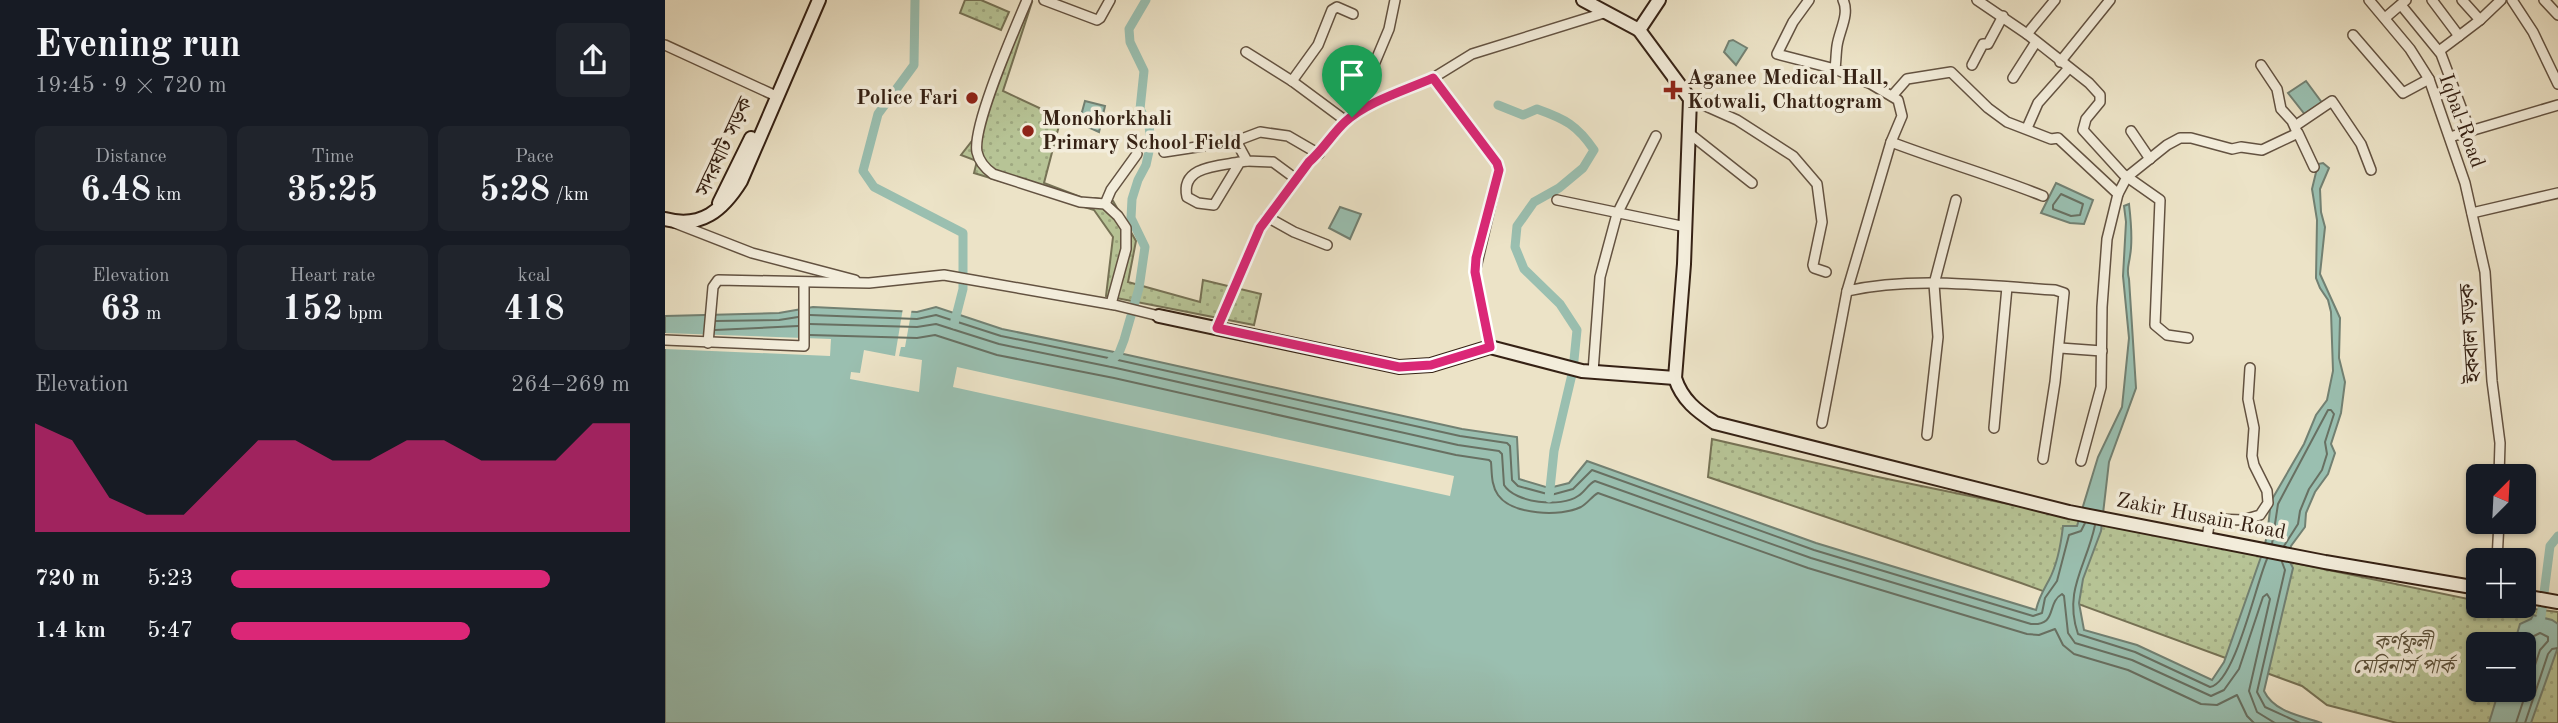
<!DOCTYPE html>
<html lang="en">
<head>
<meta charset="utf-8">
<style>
	body { margin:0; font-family:"Old Standard TT","Noto Serif Bengali",serif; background:#20242c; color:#f1f3f6; height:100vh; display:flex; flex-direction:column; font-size:26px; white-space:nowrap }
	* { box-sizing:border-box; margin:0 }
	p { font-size:23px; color:#9ea1a6 }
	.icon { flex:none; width:38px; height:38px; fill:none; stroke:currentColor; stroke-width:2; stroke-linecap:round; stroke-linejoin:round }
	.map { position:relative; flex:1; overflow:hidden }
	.sheet { display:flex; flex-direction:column; background:#171b24; width:665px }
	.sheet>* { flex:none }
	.needle { width:46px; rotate:24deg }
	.tools { position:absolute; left:1801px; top:464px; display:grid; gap:14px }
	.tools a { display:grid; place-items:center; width:70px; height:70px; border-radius:10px; background:#171b24; box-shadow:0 2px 5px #0004; font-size:35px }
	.pin { position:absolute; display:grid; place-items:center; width:60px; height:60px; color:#fff; margin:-72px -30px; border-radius:50% 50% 50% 0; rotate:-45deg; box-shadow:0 0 7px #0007 }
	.pin .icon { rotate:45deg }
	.round { display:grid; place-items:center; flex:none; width:74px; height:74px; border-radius:10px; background:#20242c }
	.head { display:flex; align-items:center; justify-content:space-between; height:119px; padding:0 35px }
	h1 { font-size:38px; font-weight:800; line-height:52px }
	.stats { display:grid; grid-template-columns:repeat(3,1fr); gap:10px; height:119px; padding:7px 35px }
	.stats div { display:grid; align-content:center; border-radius:10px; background:#20242c; text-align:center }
	.stats b { font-size:35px; font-weight:800 }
	.stats small { font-size:19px; font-weight:400 }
	.stats p { font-size:19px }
	.chart { height:196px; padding:14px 35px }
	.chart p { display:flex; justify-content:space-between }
	.chart svg { width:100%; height:126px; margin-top:7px; fill:#db2777; opacity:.7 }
	ul { padding:0 35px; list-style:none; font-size:23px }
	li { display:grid; grid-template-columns:112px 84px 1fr; align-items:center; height:52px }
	li i { height:18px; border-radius:9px; background:#db2777 }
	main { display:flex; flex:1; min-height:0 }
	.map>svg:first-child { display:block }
</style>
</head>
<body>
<main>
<section class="sheet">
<div class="head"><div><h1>Evening run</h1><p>19:45 · 9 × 720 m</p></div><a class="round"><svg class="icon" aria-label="share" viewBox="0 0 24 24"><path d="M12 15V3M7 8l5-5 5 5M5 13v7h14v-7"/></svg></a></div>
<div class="stats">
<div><p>Distance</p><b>6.48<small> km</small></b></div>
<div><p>Time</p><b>35:25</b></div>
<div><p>Pace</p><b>5:28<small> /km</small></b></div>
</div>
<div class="stats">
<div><p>Elevation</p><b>63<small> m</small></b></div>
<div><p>Heart rate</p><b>152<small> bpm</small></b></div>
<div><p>kcal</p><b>418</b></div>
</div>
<div class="chart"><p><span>Elevation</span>264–269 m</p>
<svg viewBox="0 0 160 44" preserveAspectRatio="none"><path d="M0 44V6L10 12L20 32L30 38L40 38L50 25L60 12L70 12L80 19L90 19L100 12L110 12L120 19L130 19L140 19L150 6L160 6V44z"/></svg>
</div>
<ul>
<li><b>720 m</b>5:23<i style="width:80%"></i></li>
<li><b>1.4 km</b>5:47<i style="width:60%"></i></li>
</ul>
</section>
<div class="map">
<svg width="1893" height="723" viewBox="0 0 1893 723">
	<defs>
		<pattern id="park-dots" width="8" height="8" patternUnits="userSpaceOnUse" patternTransform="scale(1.75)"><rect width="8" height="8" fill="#b7c496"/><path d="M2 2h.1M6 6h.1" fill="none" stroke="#9ea880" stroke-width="1.8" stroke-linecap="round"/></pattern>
	</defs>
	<rect width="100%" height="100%" fill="#ece3c7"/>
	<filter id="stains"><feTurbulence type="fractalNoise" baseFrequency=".00286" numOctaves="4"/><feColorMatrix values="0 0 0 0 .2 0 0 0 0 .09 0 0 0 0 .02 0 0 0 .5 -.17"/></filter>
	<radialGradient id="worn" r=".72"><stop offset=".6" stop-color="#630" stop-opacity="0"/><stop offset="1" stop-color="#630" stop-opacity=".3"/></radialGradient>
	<!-- park -->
	<g fill="url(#park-dots)" stroke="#767255" stroke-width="2" fill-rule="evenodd">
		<path d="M 300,0 L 316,0 L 344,12 L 336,30 L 295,13 Z"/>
		<path d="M 358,0 L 367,2 L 338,91 L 396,118 L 379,183 L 426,201 L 430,198 L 448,201 L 471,241 L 463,282 L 535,302 L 538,280 L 596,294 L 589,325 L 441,296 L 448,237 L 429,210 L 309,173 L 312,161 L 296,155 L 313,133 L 317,102 Z"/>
		<path d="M 1047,439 L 1208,476 L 1813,601 L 1813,606 L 1845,606 L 1893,612 L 1893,723 L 1732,723 L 1662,705 L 1637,686 L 1356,583 L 1043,477 ZM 1813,644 L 1858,644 L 1858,690 L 1813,690 Z"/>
	</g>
	<!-- water -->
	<g fill="#9abfb0" stroke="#728072" stroke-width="2">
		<path d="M 1068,40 L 1082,48 L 1071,65 L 1059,52 L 1064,41 Z"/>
		<path d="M 1641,81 L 1658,104 L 1641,116 L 1623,93 Z"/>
		<path d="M 420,101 L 440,106 L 434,132 L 414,123 Z"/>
		<path d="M 1658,163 L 1664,168 L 1655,189 L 1656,212 L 1660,227 L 1655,274 L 1675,318 L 1674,358 L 1680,382 L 1676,413 L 1666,444 L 1670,453 L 1663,474 L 1650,492 L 1641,513 L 1640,527 L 1626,546 L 1623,558 L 1628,568 L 1599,691 C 1609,712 1636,716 1657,723 L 0,723 L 0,316 L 114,313 L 148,307 L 252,312 L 271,307 L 337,329 L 454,353 L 797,429 L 852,437 L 854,479 L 884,488 L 904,483 L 922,461 L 1151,543 L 1371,610 C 1374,597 1378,591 1384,580 C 1393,563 1396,544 1398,526 L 1412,526 L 1433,457 L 1457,407 L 1464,338 L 1458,276 L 1461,222 L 1459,206 L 1464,204 C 1466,221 1468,240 1465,256 C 1464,265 1461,269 1464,279 L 1471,388 L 1444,462 L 1436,531 L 1418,579 L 1414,603 L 1419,630 L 1472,645 L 1547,680 L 1559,662 L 1597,554 L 1602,536 L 1606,501 L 1639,444 L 1651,415 L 1662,400 L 1668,371 L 1666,312 L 1663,300 L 1655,288 L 1651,278 L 1652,220 L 1647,189 L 1653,164 Z"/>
		<path d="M 1391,183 L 1428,200 L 1419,224 L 1405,223 L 1376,213 Z"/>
		<path d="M 675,207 L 696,214 L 685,239 L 664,228 Z"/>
		<path d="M 1868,615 L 1887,620 L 1893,624 L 1893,647 L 1866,723 L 1824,723 L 1834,690 L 1858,690 L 1858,644 L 1849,644 L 1855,624 L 1866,619 Z"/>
	</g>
	<!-- pier -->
	<g fill="#ece3c7">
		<path d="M 238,308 L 247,308 L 240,347 L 236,347 L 234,356 L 257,360 L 254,392 L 185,379 L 186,372 L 195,373 L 199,350 L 230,356 Z"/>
		<path d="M 0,333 L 166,339 L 165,356 L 0,349 Z"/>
		<path d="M 292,367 L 789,476 L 785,496 L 288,387 Z"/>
	</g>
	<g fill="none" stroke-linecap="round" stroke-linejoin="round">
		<!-- shore -->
		<g stroke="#687062" stroke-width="2">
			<path d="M 1396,194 L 1418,204 L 1415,215 L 1406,216 L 1388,209 L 1388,205 Z"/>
			<path d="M 145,315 L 252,319 L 271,315 L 336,336 L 453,360 L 795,436 L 842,443 L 845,446 L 847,480 L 853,486 L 886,495 L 908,489 L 927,470 L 1149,550 L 1368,616 L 1377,613 L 1380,598 L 1392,581 L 1404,535 L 1416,531 L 1420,523"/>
			<path d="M 51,321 L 114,320 L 133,317"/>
			<path d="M 145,324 L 252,327 L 271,324 L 334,344 L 451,368 L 793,445 L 834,451 L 837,454 L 839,485 C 850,503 896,508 913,496 C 920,492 923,484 930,481 L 1146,558 L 1366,624 C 1393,626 1381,603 1397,594 L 1399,596 L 1403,633 L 1410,643 L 1467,660 L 1546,696 L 1559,690 L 1574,669 L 1598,597 L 1602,594 L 1605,599 L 1584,691 L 1592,712 L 1610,723"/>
			<path d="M 50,330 L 133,326"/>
			<path d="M 145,335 L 252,338 L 270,335 L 332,355 L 449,378 L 791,455 L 824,460 L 826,462 C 827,473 826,485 833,495 C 847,515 896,517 916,507 C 923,503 927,496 933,493 L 1143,568 L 1362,634 L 1374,635 L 1390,629 L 1398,645 L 1409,654 L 1463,670 L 1536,704 L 1552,705 L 1572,695 L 1582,716 L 1589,723"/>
			<path d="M 1430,525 C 1422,565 1398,590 1413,634 L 1470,652 L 1545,687 C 1570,683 1591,583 1602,559"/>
			<path d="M 1607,544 L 1613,504 L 1663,410 L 1666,410 L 1669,414 L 1660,442 L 1662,454 L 1657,470 L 1644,489 L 1635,511 L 1633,524 L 1619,546"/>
			<path d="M 1617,562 L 1620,570 L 1592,692 L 1600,707 L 1635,723"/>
			<path d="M 1851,723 L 1875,650 L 1883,641 L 1883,637 L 1875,633 L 1869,636 L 1858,656"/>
			<path d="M 1860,723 L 1883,654 L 1887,649 L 1893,648"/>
		</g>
		<!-- canal -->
		<g stroke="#9abfb0" stroke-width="9">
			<path d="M 250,0 L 249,65 L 213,114 L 198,171 L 209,187 L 298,233 L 298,289 L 289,324"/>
			<path d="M 833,105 L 858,115 L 872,109 C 900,119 912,125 929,150 L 918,168 L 894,188 L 869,202 L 852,226 L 850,247 L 859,269 L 895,304 L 912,330 L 908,370 L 889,451 L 884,498"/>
			<path d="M 446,361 L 454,353 L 459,340 L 474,288 L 480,247 L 466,218 L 467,199 L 473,180 L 481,165 L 486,142 L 484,126 L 475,109 L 479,71 L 465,42 L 464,29 L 481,0"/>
			<path d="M 1873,626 L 1876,617 L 1885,546 L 1893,536"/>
		</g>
		<!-- street casing -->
		<g stroke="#635241" stroke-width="12">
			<g id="street">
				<path d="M 362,0 C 350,29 307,126 312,152 C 314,161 321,169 328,174 L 415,202 L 440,204 L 453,216 L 461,228 L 461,249 L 446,304"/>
				<path d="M 379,0 L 432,20 L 435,18 L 445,0"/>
				<path d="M 1144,0 L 1128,22 L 1112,54 L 1170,69"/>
				<path d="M 1178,0 C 1185,14 1174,31 1172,46 C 1171,53 1171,61 1170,69 L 1206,84 L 1233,100 L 1237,116 L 1226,142 L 1182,291 C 1249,276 1322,286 1390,290 L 1399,293 L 1390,382 L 1378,459"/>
				<path d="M 1312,0 L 1362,34 L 1424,83 L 1435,95 L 1435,102 L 1421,119 L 1418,130 L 1458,174 L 1495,200 L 1490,325 L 1502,335 L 1523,338"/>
				<path d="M 1704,0 L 1745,49 L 1764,79 L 1800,183 L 1820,272 L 1827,381 L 1835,443 L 1834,476"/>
				<path d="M 1767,0 L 1794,36 L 1815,20"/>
				<path d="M 1797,0 L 1815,20 L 1836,0"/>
				<path d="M 1847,0 L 1868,32 L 1893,84"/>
				<path d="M 1879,0 L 1893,15"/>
				<path d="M 1736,5 L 1776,54 L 1805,131"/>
				<path d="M 1720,18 L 1741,0"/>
				<path d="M 1362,34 L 1390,0"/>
				<path d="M 1688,35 L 1738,93 L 1764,79"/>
				<path d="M 0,45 L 111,96"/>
				<path d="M 1774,51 L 1794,36"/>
				<path d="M 581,52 L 627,81 L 681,121"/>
				<path d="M 1395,62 L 1445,0"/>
				<path d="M 1307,65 L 1318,44 L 1323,44 L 1338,16"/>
				<path d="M 1596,65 L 1612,89 L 1616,109 L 1627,121 L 1632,132"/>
				<path d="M 1348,78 L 1371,42"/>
				<path d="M 627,81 L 653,45 L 667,10 L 672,7 L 688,14"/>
				<path d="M 1227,96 L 1242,79 L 1286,72 L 1323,108 L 1342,122 L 1386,139 L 1393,138 L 1453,194"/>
				<path d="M 1025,99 L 1072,120 L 1128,156 L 1152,184 L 1157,222 L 1148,265 L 1149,268 L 1161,272"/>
				<path d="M 687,117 L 724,29 L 730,0"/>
				<path d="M 1630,126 L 1667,101 L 1696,144 L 1706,170"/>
				<path d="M 1362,128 L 1373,103 L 1404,68"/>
				<path d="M 1466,131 L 1485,159"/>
				<path d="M 1025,134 L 1087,183"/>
				<path d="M 1785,137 L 1893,105"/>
				<path d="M 571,141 L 582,161 L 608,162 L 631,179"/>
				<path d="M 1226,142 C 1276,161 1328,176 1378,196"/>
				<path d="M 499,152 L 571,141 L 595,132 L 623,136 L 654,154"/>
				<path d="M 575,162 L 549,205 L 533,203 L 522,197 C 515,166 554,166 575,162 L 582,161"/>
				<path d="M 892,200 L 1021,227"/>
				<path d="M 440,204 L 446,190 L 472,154"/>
				<path d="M 1807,213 L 1893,193"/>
				<path d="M 602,217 L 629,232 L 662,245"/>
				<path d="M 10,223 L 87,253 L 190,280"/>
				<path d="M 552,328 L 595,227 L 644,162 C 658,151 667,134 680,122 C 701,102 742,90 768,78"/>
				<path d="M 0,340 L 139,346 L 139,283"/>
				<path d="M 43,343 L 48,287 L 53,280 L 204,283 L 279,275 L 450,305 L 494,316"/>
				<path d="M 825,347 L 810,272 L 834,169 L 832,163 L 768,78 L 807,54 L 942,12"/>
				<path d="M 1395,348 L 1437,351"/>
				<path d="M 928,372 L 935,277 L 952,214 L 991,136"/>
				<path d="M 1157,423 L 1182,291"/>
				<path d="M 1329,428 L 1342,287"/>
				<path d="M 1262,435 L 1273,337 L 1269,284 L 1291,200"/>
				<path d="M 1416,461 L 1436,387 L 1437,307 L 1442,239 L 1453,194 L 1462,177 L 1502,145 L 1515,138 L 1526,138 L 1567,149 L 1576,147 L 1597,150 L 1633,133 L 1649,167"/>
				<path d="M 1542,538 L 1544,525 L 1550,519 L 1578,520 L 1595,515 L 1603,503 L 1602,491 L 1589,465 L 1587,456 L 1589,428 L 1583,399 L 1585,368"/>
				<path d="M 1832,560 L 1834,522"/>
			</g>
		</g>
		<!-- secondary casing -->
		<g stroke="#352114" stroke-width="16">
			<g id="secondary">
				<path d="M 918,0 L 974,30"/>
				<path d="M 994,0 L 974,30 L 1025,99 L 1019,264 L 1010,378 C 1017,400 1032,411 1050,423 L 1404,512 L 1660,562 L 1813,588"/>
				<path d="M 54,203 L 86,138"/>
				<path d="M 0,219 C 36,229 58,210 76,181 L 154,0"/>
				<path d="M 494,316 L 734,367 L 766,365 L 825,347 L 917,371 L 1010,378"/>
				<path d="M 1858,596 L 1893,602"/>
			</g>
		</g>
		<!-- street -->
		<use href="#street" stroke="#f3eddb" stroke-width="9"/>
		<!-- secondary -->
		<use href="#secondary" stroke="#f3eddb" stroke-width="12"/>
	</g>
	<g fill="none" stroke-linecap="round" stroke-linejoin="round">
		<!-- route casing -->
		<g stroke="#fff" stroke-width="14">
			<path id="route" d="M 768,78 L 832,163 L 834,170 L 811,258 L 810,272 L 825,347 L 766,365 L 734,367 L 552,328 L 595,228 L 644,162 C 658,150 667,134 680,122 C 701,102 741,90 768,78 Z"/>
		</g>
		<!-- route -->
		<use href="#route" stroke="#db2777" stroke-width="9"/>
	</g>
	<!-- markers -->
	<g fill="#8f2418" stroke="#f3eddb" stroke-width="2.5">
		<path d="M1004.5 79.5h7v7h7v7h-7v7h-7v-7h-7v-7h7z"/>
		<circle cx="307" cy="98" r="7"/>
		<circle cx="363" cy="131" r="7"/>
	</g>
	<g text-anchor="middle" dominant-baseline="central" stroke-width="7" stroke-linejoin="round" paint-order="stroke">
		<!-- poi labels -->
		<g font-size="21" font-weight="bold" fill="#352114" stroke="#f3eddb" text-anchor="start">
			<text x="1022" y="78">Aganee Medical Hall,<tspan x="1022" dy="24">Kotwali, Chattogram</tspan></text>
			<text x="293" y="98" text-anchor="end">Police Fari</text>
			<text x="377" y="119">Monohorkhali<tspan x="377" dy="24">Primary School Field</tspan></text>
		</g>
		<!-- street labels -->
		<g font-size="21" fill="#352114" stroke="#f3eddb">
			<text transform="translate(1796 121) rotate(70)">Iqbal Road</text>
			<text transform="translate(60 147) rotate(-65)">সদরঘাট সড়ক</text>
			<text transform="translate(1806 333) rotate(-94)">ইকবাল সড়ক</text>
			<text transform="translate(1536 517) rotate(11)">Zakir Husain Road</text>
		</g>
		<!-- park labels -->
		<g font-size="21" font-style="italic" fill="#5c523b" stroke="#f3eddb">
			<text x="1738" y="643">কর্ণফুলী<tspan x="1738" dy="24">মেরিনার্স পার্ক</tspan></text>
		</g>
	</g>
	<rect width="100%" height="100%" filter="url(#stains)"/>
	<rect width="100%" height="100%" fill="url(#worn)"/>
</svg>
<div class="tools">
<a><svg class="needle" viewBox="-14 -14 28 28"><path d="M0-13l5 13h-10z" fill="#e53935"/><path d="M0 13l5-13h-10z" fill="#9ea1a6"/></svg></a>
<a>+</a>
<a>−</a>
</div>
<div class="pin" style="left:687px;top:117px;background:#1e9e55"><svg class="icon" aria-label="arrive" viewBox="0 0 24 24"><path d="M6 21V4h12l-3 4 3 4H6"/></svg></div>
</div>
</main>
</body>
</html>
